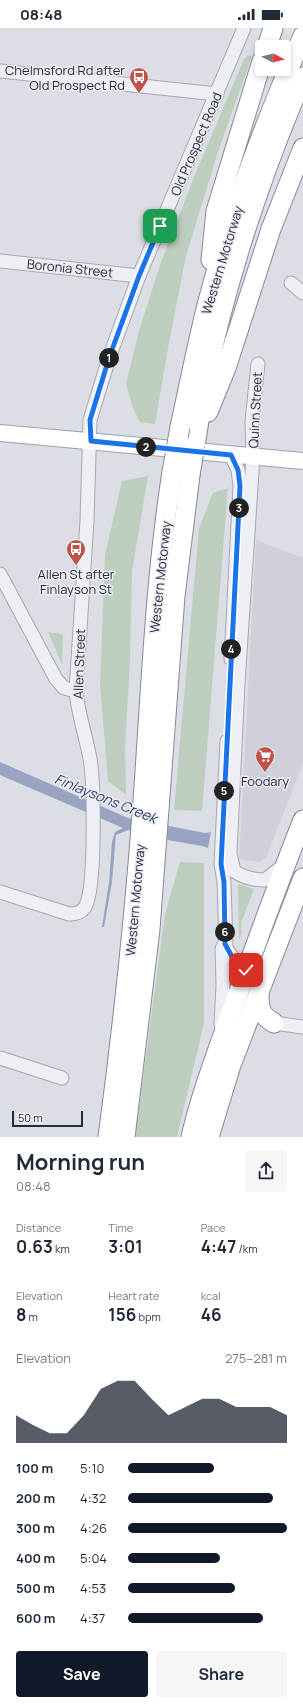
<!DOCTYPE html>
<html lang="en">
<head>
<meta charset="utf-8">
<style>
	body { margin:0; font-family:Manrope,sans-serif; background:#f6f6f7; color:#1f2937; height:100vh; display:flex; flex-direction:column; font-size:15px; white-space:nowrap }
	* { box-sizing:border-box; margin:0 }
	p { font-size:13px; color:#747a83 }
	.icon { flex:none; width:22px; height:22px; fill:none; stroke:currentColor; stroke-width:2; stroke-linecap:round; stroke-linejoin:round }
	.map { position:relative; height:1109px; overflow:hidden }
	.details { display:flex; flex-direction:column; background:#fff; flex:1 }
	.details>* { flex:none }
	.needle { width:26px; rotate:97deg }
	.buttons { position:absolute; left:255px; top:12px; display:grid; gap:8px }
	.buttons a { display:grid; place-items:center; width:36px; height:36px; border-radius:4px; background:#fff; box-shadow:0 2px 6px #0003; font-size:20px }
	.scale { position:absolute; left:12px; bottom:10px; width:71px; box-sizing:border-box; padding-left:4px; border:2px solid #272a3a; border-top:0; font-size:11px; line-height:14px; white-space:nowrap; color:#272a3a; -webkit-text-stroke:3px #ebedf3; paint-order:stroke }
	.pin { position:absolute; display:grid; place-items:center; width:34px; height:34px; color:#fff; margin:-17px; border-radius:8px; box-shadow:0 2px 6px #0006 }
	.km { position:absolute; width:20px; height:20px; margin:-10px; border-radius:50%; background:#222; color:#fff; font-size:11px; line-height:20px; text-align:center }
	.round { display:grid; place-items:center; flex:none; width:42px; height:42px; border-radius:4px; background:#f6f6f7 }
	.overview { display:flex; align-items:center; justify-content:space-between; height:68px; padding:0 16px }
	h1 { font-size:22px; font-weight:700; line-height:30px }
	.figures { display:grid; grid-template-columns:repeat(3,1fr); gap:6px; height:68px; padding:4px 16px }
	.figures div { display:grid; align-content:center }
	.figures b { font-size:17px; font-weight:700 }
	.figures small { font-size:11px; font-weight:400 }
	.figures p { font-size:11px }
	.chart { height:112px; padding:8px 16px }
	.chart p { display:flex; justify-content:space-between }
	.chart svg { width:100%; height:72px; margin-top:4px; fill:#111827; opacity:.7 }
	.action { display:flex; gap:8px; margin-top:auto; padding:8px 16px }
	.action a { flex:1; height:46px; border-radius:4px; background:#111827; color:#fff; font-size:16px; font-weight:700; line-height:46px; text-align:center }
	.action a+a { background:#f6f6f7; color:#1f2937 }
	ul { padding:0 16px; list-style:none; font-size:13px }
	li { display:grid; grid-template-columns:64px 48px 1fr; align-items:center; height:30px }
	li i { height:10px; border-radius:5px; background:#111827 }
	.status { display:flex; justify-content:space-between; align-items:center; height:28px; padding:0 20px; background:#fff; direction:ltr }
	.status svg { height:11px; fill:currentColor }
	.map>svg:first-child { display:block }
</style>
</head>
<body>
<div class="status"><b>08:48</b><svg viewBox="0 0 49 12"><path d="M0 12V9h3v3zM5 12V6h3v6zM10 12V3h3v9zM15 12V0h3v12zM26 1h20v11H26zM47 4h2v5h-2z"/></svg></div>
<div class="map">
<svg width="303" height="1109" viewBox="0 0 303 1109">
	<rect width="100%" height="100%" fill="#dcdee5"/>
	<!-- built -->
	<path fill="#ced0da" d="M 256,512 L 303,530 L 303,735 L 266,830 L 259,834 L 239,831 Z"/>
	<!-- green -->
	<g fill="#becebe">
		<path d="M 248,27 L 252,28 L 217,127 L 186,228 L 168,320 L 155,396 L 140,394 L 133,380 L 126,356 L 139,303 L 161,234 L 194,149 L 244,31 Z"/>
		<path d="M 148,448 L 132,543 L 130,633 L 125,719 L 126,767 L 108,753 L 100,657 L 105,527 L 122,453 Z"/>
		<path d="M 228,460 L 202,783 L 174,782 L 199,500 L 213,465 Z"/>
		<path d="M 48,604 L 63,606 L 62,636 Z"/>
		<path d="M 180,834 L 204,835 L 204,995 L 177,1109 L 135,1109 L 165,886 Z"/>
		<path d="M 238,856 L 254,861 L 241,895 L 242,904 L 239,912 Z"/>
	</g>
	<!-- water -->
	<path fill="#99a4c3" d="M 0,734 L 128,790 L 205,805 L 211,804 L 208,820 L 202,818 L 173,813 L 128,802 L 116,807 L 112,854 L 104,899 L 102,899 L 109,854 L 112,814 L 115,804 L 123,800 L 0,747 Z"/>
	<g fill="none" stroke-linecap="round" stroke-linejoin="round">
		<!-- minor casing -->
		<g stroke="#a6a8b2" stroke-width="15">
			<g id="minor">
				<path d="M 0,43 L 217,66"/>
				<path d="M 0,233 L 139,248"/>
				<path d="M 291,255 L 303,265"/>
				<path d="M 258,336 L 252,393 L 253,429 L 238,655 L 230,826 L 234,843 C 244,850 253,852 265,852 L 284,837"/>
				<path d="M 0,546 L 56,651 L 64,660 L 76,663"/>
				<path d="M 231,631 L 240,458 L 238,442 L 231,427"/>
				<path d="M 227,713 L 221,836 L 224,854 L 226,920 L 232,929 L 250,947"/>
				<path d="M 0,864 L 69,886 C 76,886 81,885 85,879 C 96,862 94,754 90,731 C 86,708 78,686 76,663 L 87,493 L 90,392 L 109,330 L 139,248 L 244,0"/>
				<path d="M 274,995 L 303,999"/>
				<path d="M 221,997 L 223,957 L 222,921 L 225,915"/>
				<path d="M 0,1030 L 62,1050"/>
			</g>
		</g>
		<!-- major casing -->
		<g stroke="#9ca0b0" stroke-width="18">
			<path id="major" d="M 0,405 L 303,433"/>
		</g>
		<!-- highway casing -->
		<g stroke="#85889a" stroke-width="21">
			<g id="highway">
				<path d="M 267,19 L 273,0"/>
				<path d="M 211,232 L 216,183 L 262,33"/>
				<path d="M 208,384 L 226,340 L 271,201 L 303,120"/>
				<path d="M 180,399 C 189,358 197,317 207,277 C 231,185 264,95 303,8"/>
				<path d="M 195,417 C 199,396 201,375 205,354 C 227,250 261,147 303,49"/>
				<path d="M 259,963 C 259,980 259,986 274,995"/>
				<path d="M 108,1109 C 123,997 135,885 143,772 C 151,662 155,552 172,444"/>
				<path d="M 125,1109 L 150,901 L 175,568 L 190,447"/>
				<path d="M 191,1109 C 202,1062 219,1019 235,974 C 257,913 279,852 303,792"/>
				<path d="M 209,1109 L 231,1037 L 303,850"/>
			</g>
		</g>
		<!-- minor -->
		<use href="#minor" stroke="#eeeff4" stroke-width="13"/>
		<!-- major -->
		<use href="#major" stroke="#fff" stroke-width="16"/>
		<!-- highway -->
		<use href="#highway" stroke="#fff" stroke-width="19"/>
		<!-- highway-bridge casing -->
		<g stroke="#85889a" stroke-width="21" stroke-linecap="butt">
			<g id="highway-bridge">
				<path d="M 172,444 L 180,399"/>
				<path d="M 190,447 L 195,417"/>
			</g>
		</g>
		<!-- highway-bridge -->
		<use href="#highway-bridge" stroke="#fff" stroke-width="19"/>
	</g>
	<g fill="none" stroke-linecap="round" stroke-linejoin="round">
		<!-- route casing -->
		<g stroke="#fff" stroke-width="8">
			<path id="route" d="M 160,198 L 139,248 L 109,330 L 90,392 L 91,413 L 231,427 L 238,442 L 240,458 L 221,836 L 224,854 L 225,916 L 232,929 L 246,942"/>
		</g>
		<!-- route -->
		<use href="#route" stroke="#1a73e8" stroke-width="5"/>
	</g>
	<!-- icons -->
	<defs>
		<g id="bus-pin" transform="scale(1)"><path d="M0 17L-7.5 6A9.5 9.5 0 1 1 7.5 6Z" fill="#c25149" stroke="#ebedf3"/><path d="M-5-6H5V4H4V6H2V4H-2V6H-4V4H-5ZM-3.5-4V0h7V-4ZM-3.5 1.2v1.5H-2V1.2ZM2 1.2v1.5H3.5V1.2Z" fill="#fff"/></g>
		<g id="supermarket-pin" transform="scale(1)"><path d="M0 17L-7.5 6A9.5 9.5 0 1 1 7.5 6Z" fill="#c25149" stroke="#ebedf3"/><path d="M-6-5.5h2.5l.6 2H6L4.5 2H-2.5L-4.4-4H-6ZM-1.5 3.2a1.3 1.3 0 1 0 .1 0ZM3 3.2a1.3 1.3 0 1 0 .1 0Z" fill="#fff"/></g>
	</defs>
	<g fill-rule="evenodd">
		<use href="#bus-pin" x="139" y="49"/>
		<use href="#bus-pin" x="76" y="521"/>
		<use href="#supermarket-pin" x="265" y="728"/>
	</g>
	<g text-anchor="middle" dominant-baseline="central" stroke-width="3" stroke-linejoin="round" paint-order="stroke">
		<!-- poi labels -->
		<g font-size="13" fill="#272a3a" stroke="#ebedf3">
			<text x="125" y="42" text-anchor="end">Chelmsford Rd after<tspan x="125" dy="15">Old Prospect Rd</tspan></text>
			<text x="76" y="546">Allen St after<tspan x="76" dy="15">Finlayson St</tspan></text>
			<text x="265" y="753">Foodary</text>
		</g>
		<!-- street labels -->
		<g font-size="13" fill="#272a3a" stroke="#ebedf3">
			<text transform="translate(196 116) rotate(-67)">Old Prospect Road</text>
			<text transform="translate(222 232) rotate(-73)">Western Motorway</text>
			<text transform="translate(70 240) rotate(6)">Boronia Street</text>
			<text transform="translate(255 382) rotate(-87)">Quinn Street</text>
			<text transform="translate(160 549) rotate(-84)">Western Motorway</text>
			<text transform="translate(79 636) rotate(-88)">Allen Street</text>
			<text transform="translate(135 872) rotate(-85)">Western Motorway</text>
		</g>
		<!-- water labels -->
		<g font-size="14" font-style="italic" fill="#35416a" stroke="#ebedf3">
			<text transform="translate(106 770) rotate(22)">Finlaysons Creek</text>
		</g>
	</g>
</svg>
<div class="buttons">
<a><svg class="needle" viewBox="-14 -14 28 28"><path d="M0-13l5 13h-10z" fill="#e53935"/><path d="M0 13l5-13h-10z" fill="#747a83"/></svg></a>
</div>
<div class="scale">50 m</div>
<div class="pin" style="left:160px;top:198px;background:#1e9e55"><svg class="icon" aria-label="arrive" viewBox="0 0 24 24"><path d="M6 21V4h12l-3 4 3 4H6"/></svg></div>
<div class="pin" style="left:246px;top:942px;background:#d93025"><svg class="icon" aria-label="check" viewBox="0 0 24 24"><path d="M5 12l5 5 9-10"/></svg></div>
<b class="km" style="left:109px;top:330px">1</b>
<b class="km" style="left:146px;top:419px">2</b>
<b class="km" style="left:239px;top:480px">3</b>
<b class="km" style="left:231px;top:621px">4</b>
<b class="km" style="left:224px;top:763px">5</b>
<b class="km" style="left:225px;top:904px">6</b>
</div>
<section class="details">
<div class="overview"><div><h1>Morning run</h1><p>08:48</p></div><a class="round"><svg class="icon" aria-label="share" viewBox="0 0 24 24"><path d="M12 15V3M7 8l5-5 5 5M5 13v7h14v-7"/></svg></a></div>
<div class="figures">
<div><p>Distance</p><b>0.63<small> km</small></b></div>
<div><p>Time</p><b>3:01</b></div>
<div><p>Pace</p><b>4:47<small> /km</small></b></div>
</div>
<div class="figures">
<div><p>Elevation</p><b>8<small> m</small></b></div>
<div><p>Heart rate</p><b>156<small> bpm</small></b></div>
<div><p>kcal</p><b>46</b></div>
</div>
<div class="chart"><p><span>Elevation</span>275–281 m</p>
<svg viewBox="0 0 160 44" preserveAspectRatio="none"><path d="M0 44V27L10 33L20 38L30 38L40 27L50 11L60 6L70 6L80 17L90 27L100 22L110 17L120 17L130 22L140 22L150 22L160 27V44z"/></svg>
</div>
<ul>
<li><b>100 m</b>5:10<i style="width:54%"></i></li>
<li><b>200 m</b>4:32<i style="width:91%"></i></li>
<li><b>300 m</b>4:26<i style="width:100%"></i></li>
<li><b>400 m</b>5:04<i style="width:58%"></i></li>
<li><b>500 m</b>4:53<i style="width:67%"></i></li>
<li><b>600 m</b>4:37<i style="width:85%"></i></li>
</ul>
<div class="action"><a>Save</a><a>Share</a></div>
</section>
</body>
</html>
